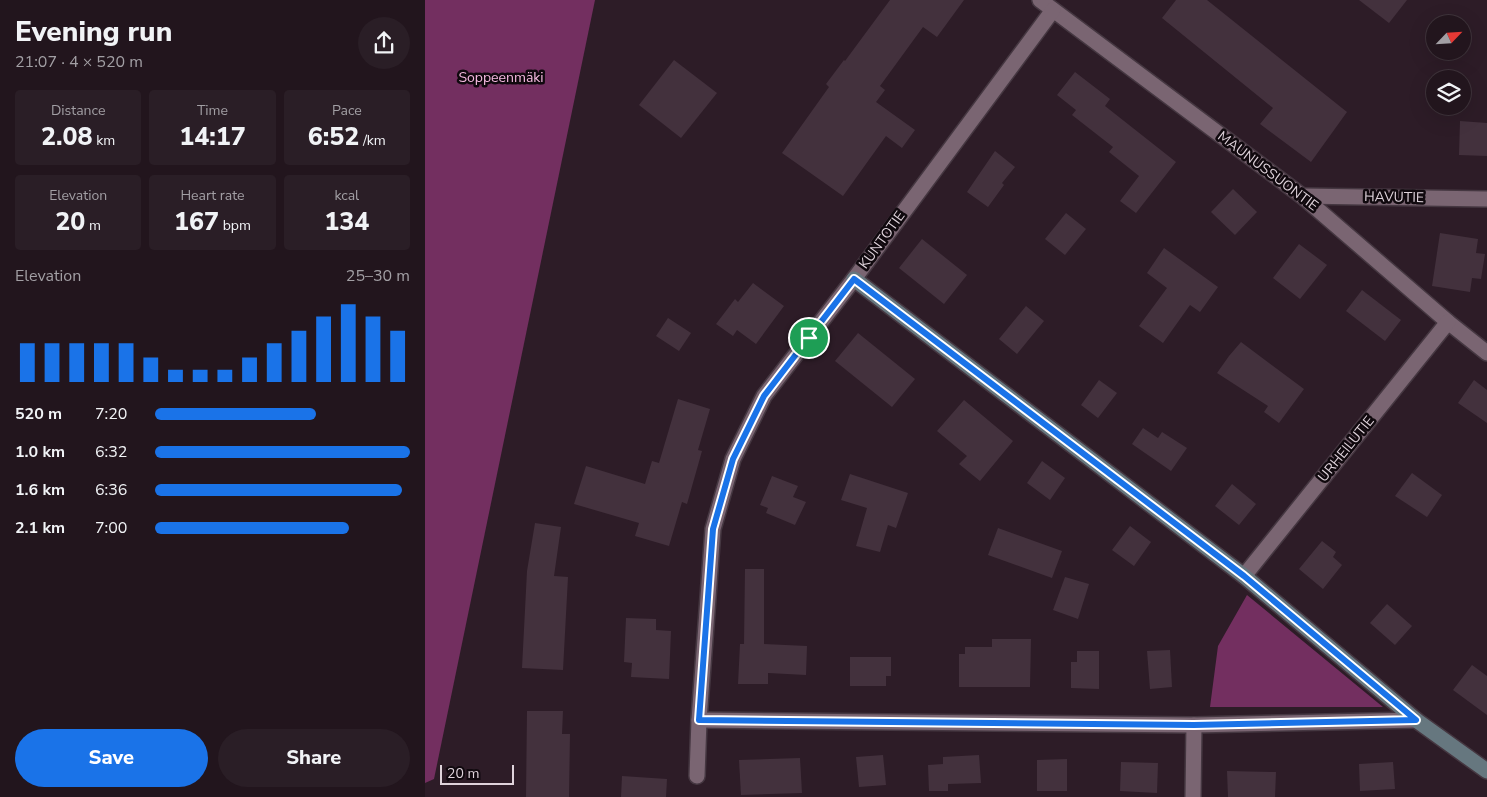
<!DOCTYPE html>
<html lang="en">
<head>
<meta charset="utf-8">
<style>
	body { margin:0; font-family:"Nunito Sans",sans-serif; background:#2a1e26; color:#f1f3f6; height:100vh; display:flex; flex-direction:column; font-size:19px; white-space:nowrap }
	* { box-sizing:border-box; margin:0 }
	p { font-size:16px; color:#a29fa4 }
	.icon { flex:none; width:28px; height:28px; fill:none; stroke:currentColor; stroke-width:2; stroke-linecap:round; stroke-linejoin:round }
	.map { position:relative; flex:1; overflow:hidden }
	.panel { display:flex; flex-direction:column; background:#22151d; width:425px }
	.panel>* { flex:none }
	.needle { width:32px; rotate:65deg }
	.tools { position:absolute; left:1001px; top:15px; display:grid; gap:10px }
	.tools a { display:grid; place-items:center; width:45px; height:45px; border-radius:50%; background:#22151d; box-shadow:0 5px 20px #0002,0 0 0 1px #3f343b; font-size:25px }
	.scale { position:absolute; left:15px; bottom:12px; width:74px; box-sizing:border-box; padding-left:5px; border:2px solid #dfd3db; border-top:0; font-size:14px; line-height:18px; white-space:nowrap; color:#dfd3db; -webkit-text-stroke:4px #10090e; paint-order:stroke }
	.pin { position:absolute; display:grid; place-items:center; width:42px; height:42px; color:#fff; margin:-21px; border:2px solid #fff; border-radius:50%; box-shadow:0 1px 5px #0007 }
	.round { display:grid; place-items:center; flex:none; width:52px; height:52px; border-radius:26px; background:#2a1e26 }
	.head { display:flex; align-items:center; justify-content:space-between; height:85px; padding:0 15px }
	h1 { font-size:28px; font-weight:800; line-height:38px }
	.metrics { display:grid; grid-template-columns:repeat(3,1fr); gap:8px; height:85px; padding:5px 15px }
	.metrics div { display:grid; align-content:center; border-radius:5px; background:#2a1e26; text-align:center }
	.metrics b { font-size:25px; font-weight:800 }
	.metrics small { font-size:14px; font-weight:400 }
	.metrics p { font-size:14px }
	.chart { height:140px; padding:10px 15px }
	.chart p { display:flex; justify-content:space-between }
	.chart svg { width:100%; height:90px; margin-top:5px; stroke:#1a73e8; stroke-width:6 }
	.action { display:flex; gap:10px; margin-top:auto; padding:10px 15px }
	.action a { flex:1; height:58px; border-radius:30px; background:#1a73e8; color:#fff; font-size:20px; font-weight:800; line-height:58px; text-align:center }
	.action a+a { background:#2a1e26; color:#f1f3f6 }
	ul { padding:0 15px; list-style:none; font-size:16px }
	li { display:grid; grid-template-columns:80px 60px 1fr; align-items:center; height:38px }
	li i { height:12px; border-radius:6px; background:#1a73e8 }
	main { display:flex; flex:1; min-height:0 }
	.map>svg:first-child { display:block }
</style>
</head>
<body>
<main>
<section class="panel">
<div class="head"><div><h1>Evening run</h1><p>21:07 · 4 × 520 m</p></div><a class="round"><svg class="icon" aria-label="share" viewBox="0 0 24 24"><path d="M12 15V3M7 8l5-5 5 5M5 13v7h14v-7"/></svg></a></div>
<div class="metrics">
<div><p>Distance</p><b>2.08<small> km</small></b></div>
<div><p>Time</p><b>14:17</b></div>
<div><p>Pace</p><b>6:52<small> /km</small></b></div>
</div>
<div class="metrics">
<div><p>Elevation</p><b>20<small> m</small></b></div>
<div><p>Heart rate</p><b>167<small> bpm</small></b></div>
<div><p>kcal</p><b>134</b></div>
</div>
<div class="chart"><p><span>Elevation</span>25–30 m</p>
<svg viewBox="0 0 160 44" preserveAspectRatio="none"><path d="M5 44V25M15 44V25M25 44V25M35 44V25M45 44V25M55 44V32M65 44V38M75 44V38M85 44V38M95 44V32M105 44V25M115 44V19M125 44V12M135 44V6M145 44V12M155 44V19"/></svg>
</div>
<ul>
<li><b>520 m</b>7:20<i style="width:63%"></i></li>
<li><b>1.0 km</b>6:32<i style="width:100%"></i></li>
<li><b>1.6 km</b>6:36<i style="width:97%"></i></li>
<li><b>2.1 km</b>7:00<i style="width:76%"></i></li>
</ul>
<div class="action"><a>Save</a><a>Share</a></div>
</section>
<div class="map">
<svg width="1062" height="797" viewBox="0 0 1062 797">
	<rect width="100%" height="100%" fill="#2d1c27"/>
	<!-- forest -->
	<g fill="#732f60">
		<path d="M 0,0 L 170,0 L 9,779 L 0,783 Z"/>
		<path d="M 822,595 L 958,707 L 976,707 L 785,707 L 793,646 Z"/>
	</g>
	<!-- building -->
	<g fill="#43313d">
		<path d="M 465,0 L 539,0 L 512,37 L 498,27 L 455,86 L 460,90 L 451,102 L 490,130 L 477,148 L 461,136 L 418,196 L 357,153 L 404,87 L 401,84 L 419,60 L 420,61 Z"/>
		<path d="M 751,0 L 782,0 L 922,112 L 886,162 L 835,124 L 848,108 L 737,18 Z"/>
		<path d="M 934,0 L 982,0 L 964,23 Z"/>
		<path d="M 249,60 L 292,93 L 256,138 L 214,105 Z"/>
		<path d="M 650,72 L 685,99 L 680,106 L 751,162 L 711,213 L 695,201 L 714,176 L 684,152 L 688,147 L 647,115 L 651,110 L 632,95 Z"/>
		<path d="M 1035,121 L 1062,123 L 1062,156 L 1034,155 Z"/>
		<path d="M 570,151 L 590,167 L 577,183 L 579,185 L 563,207 L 542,192 Z"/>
		<path d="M 808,189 L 832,212 L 810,235 L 786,212 Z"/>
		<path d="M 641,213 L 661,229 L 640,255 L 620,239 Z"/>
		<path d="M 1015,233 L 1053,239 L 1051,253 L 1060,254 L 1056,279 L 1047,278 L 1045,292 L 1007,286 Z"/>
		<path d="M 497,239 L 542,275 L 519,304 L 474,268 Z"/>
		<path d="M 874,244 L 902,265 L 875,299 L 848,278 Z"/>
		<path d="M 739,248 L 793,287 L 775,312 L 765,305 L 738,343 L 714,326 L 742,288 L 722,273 Z"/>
		<path d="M 328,283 L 359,306 L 331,344 L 312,330 L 308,336 L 291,324 L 310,299 L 313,302 Z"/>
		<path d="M 937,290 L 976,320 L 960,341 L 921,311 Z"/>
		<path d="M 601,306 L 619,321 L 592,354 L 574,339 Z"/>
		<path d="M 243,318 L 266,333 L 254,351 L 231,336 Z"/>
		<path d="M 433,333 L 490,379 L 467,407 L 410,361 Z"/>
		<path d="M 816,342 L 879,389 L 854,423 L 839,412 L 843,406 L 792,373 L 804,356 Z"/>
		<path d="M 674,380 L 692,393 L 673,418 L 656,405 Z"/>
		<path d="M 1049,380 L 1062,390 L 1062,423 L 1033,403 Z"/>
		<path d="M 253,399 L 285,409 L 273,450 L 277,451 L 262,504 L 257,502 L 244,546 L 210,536 L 214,523 L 149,504 L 161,466 L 220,484 L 227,461 L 234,463 Z"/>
		<path d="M 539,400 L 588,441 L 555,481 L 534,464 L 542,456 L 512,431 Z"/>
		<path d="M 718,428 L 733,438 L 737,432 L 762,448 L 746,471 L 707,444 Z"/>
		<path d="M 617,461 L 640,478 L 625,500 L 602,483 Z"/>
		<path d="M 987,473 L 1017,495 L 1002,517 L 970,496 Z"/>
		<path d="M 425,474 L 483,493 L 471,528 L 463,525 L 455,552 L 431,546 L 442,508 L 416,500 Z"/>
		<path d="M 347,476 L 373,486 L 368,497 L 381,502 L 370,525 L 341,513 L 343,508 L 335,505 Z"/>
		<path d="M 807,484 L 831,504 L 814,525 L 790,506 Z"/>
		<path d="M 110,523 L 136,527 L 129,576 L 143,577 L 138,670 L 97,668 L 102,571 Z"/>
		<path d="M 705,526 L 726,542 L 709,566 L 687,550 Z"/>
		<path d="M 573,528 L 637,551 L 627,578 L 563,555 Z"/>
		<path d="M 897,541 L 911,552 L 908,557 L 917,565 L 898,589 L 874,569 Z"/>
		<path d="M 320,569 L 339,569 L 339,644 L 382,646 L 381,675 L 343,673 L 343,684 L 313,684 L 315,644 L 319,644 Z"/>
		<path d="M 640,577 L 664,584 L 653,619 L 628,610 Z"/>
		<path d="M 962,604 L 987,626 L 970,645 L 945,623 Z"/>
		<path d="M 201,618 L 231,619 L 231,630 L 246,631 L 244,679 L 206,677 L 207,663 L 199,662 Z"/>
		<path d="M 567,639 L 606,639 L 605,687 L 534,687 L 534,654 L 540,654 L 540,647 L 567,647 Z"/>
		<path d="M 745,650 L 747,687 L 725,689 L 722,651 Z"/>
		<path d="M 652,651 L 674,651 L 674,689 L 646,688 L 646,662 L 652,662 Z"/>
		<path d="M 425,657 L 466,657 L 466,676 L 461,676 L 461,686 L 425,686 Z"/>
		<path d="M 1047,665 L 1062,676 L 1062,715 L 1028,690 Z"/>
		<path d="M 102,711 L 138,711 L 137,734 L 145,734 L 144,797 L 101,797 Z"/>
		<path d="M 458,755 L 461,785 L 434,787 L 431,757 Z"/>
		<path d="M 554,755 L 556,783 L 523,784 L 523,791 L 504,791 L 503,765 L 518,764 L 518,757 Z"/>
		<path d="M 375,758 L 377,793 L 316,795 L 314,760 Z"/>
		<path d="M 642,759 L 642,791 L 612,791 L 612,760 Z"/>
		<path d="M 696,762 L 733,763 L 732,793 L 695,791 Z"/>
		<path d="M 968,762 L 970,789 L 935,791 L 934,764 Z"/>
		<path d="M 802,771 L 851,772 L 850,797 L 803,797 Z"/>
		<path d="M 197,776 L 242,779 L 241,797 L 196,797 Z"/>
	</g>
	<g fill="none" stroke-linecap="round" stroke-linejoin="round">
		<!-- street casing -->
		<g stroke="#453741" stroke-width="18">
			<g id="street">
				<path d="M 615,0 L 877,196 L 1023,322 L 1062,353"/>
				<path d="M 877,196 L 1062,199"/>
				<path d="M 819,576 L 1023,322"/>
				<path d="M 274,720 L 769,725 L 991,720"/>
				<path d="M 272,776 L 274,720 L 288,529 L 308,459 L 339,396 L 429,279 L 628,10"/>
				<path d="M 768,797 L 769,725"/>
			</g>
		</g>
		<!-- secondary casing -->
		<g stroke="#453741" stroke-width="18">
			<path id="secondary" d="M 429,279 L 819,576 L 991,720 L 1062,771"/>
		</g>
		<!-- street -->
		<use href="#street" stroke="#7a6572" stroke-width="15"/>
		<!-- secondary -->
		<use href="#secondary" stroke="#66777f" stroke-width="15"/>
	</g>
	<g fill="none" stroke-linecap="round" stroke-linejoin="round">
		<!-- route casing -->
		<g stroke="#fff" stroke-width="10">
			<path id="route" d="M 429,279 L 819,576 L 991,720 L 769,725 L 274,720 L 288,529 L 308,459 L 339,396 Z"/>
		</g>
		<!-- route -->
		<use href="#route" stroke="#1a73e8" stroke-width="6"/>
	</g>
	<g text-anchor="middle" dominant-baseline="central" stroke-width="5" stroke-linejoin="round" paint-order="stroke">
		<!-- park labels -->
		<g font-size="14" fill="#f6bae1" stroke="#10090e">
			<text x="76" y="77">Soppeenmäki</text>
		</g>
		<!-- street labels -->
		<g font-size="14" fill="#dfd3db" stroke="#10090e">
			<text transform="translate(843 171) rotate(37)">MAUNUSSUONTIE</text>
			<text transform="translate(969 197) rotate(1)">HAVUTIE</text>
			<text transform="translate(457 240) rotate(-54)">KUNTOTIE</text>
			<text transform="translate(921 449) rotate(-51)">URHEILUTIE</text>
		</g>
	</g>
</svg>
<div class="tools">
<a><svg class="needle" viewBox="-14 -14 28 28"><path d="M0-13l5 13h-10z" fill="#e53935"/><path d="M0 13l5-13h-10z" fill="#a29fa4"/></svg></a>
<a><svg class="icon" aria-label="layers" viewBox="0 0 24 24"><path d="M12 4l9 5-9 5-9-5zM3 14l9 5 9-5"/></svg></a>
</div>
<div class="scale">20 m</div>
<div class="pin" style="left:384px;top:338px;background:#1e9e55"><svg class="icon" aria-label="arrive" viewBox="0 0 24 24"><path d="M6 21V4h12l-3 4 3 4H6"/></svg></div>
</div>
</main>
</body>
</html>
